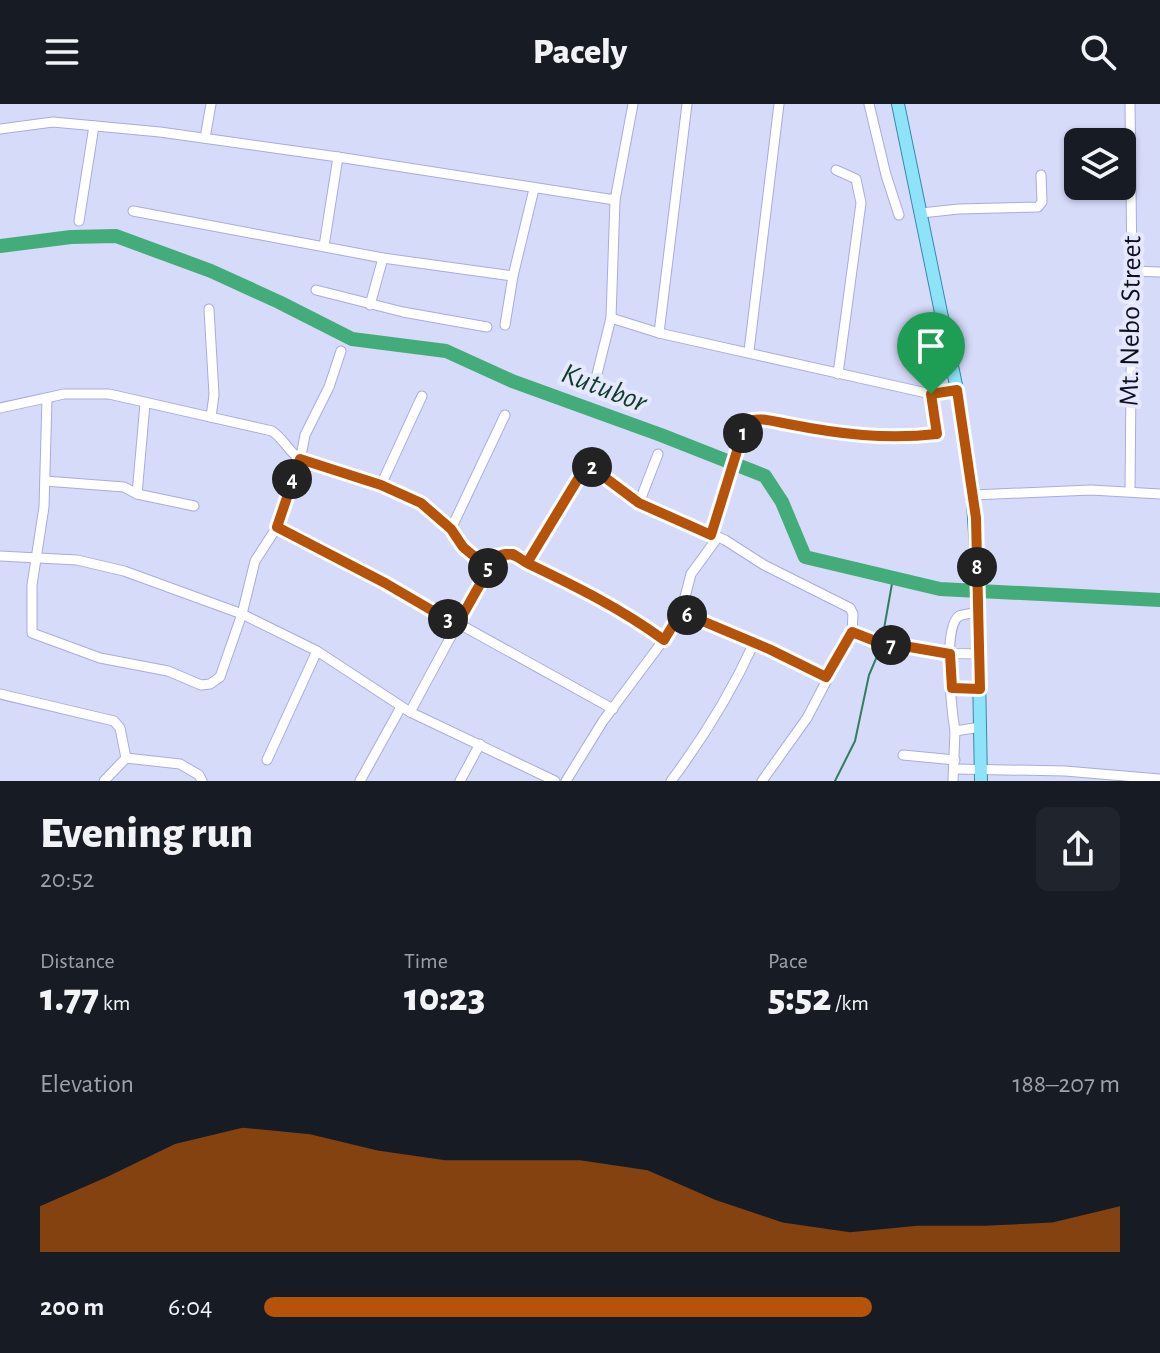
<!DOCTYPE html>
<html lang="en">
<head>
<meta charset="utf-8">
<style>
	body { margin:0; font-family:"Alegreya Sans",sans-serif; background:#20242c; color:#f1f3f6; height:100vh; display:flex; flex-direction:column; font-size:30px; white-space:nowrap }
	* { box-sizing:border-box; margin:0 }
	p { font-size:26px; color:#9ea1a6 }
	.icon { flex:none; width:44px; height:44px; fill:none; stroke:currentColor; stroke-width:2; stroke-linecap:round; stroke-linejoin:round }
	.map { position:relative; height:677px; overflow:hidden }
	.details { display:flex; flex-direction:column; background:#171b24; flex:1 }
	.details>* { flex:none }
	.buttons { position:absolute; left:1064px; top:24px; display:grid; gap:16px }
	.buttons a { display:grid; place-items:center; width:72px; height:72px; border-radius:12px; background:#171b24; box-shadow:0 2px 6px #0004; font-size:40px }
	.pin { position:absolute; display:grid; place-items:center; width:68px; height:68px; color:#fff; margin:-82px -34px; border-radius:50% 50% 50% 0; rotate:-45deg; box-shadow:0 0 8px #0007 }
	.pin .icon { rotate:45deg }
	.km { position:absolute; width:40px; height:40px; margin:-20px; border-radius:50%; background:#222; color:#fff; font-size:22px; line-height:40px; text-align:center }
	.round { display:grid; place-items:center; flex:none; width:84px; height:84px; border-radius:12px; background:#20242c }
	.overview { display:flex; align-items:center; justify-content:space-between; height:136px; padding:0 40px }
	h1 { font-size:44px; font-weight:800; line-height:60px }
	.stats { display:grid; grid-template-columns:repeat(3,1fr); gap:12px; height:136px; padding:8px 40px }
	.stats div { display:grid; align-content:center }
	.stats b { font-size:40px; font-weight:800 }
	.stats small { font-size:22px; font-weight:400 }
	.stats p { font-size:22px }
	.chart { height:224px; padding:16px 40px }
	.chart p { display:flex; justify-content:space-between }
	.chart svg { width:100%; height:144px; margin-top:8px; fill:#b45309; opacity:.7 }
	ul { padding:0 40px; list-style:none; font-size:26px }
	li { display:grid; grid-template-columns:128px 96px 1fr; align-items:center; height:60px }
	li i { height:20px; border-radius:10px; background:#b45309 }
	header { display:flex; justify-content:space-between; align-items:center; height:104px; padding:0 40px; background:#171b24; font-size:36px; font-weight:800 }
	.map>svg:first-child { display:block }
</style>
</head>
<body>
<header><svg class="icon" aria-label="menu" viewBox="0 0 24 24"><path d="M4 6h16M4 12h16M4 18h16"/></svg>Pacely<svg class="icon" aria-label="search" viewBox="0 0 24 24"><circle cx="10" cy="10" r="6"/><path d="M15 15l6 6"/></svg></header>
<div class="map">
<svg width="1160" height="677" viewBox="0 0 1160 677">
	<rect width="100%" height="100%" fill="#d7dbfa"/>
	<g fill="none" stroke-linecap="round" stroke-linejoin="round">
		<!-- stream -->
		<g stroke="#347d5f" stroke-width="2">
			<path d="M 882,536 L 893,474"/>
			<path d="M 835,677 L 855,637 L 869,571 L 881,543"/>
		</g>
		<!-- river -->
		<path stroke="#44ac7a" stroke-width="14" d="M 0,142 L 71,133 L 116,132 L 211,167 L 279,198 L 352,235 L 446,247 L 512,277 L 661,331 L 765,372 L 782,398 L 805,453 L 940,485 L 1160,496"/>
		<!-- minor casing -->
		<g stroke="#a7acdd" stroke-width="11">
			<g id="minor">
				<path d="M 869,0 L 886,71 L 899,111"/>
				<path d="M 0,25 L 53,18 L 160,28 L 338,53 L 615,96"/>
				<path d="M 205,34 L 211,0"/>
				<path d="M 836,66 L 856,75 L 861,99 L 838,270"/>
				<path d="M 133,107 L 383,154 L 513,172"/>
				<path d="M 921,109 L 959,105 L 1038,103 L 1042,98 L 1041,71"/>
				<path d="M 79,117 L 94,22"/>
				<path d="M 324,142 L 338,53"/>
				<path d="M 1132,167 L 1160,168"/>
				<path d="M 316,186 L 403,208 L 487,223"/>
				<path d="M 370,201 L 383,154"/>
				<path d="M 209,205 L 214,291 L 211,313"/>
				<path d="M 611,214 L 659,229 L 931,290 L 957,286"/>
				<path d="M 505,221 L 513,172 L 534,85"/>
				<path d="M 659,229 L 687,0"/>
				<path d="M 749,247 L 779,0"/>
				<path d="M 594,282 L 611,214 L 615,96 L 633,0"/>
				<path d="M 47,294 L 44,403 L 32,481 L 32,529 L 100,554 L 168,567 L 201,581 L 210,580 L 220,573 L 242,510 L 255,457 L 277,423 L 285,403 L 301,352 L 305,331 L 329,283 L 341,247"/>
				<path d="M 0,304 L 64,290 L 109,290 L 272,327 C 284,335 288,347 300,355 L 381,381 L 421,399 L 451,425 L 463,443 L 488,464"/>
				<path d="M 580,354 L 639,399 L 657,409 L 725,436 L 764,461 L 850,504 L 853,510 L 852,528 L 807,614 L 762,677"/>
				<path d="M 45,377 L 124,383 L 137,390 L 194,402"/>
				<path d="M 381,381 L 422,292"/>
				<path d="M 1130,387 L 1132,167 L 1130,0"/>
				<path d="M 137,390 L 145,300"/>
				<path d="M 973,391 L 1091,386 L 1160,390"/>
				<path d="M 639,399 L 658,350"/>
				<path d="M 277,423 L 385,479 L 613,605"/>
				<path d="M 451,425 L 505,311"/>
				<path d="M 711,431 L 746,318 C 759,312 775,318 788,320 C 839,330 886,336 937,330 L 931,290"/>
				<path d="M 0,452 L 77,456 L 124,467 L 242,510 L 317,547 L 410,608 L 555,677"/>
				<path d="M 527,459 L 587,360"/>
				<path d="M 681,508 L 769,545 L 826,573"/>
				<path d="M 978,508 C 973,509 964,510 959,512 C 942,523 952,608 955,627 L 981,623"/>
				<path d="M 852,528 C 893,545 935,550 979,550"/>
				<path d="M 952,584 L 980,585"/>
				<path d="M 0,590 L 114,617 L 120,624 L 126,654 L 104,677"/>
				<path d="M 410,608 L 488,464 C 496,453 500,449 513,450 L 605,497 L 664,536"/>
				<path d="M 903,651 L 955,656"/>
				<path d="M 126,654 L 180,660 L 199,671 L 202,677"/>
				<path d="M 267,656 L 317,547"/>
				<path d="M 955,665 L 1065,667 L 1160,675"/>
				<path d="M 360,677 L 401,603"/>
				<path d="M 460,677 L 480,640"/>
				<path d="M 566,677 L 603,617 L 674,522 L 681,508 L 691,470 L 718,433"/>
				<path d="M 671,677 C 704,633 731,589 754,539"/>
				<path d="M 953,677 L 955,627"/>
			</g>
		</g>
		<!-- major casing -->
		<g stroke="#328caa" stroke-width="14">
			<path id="major" d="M 898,0 L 957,286 L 972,382 L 977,461 L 981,677"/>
		</g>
		<!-- minor -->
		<use href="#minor" stroke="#fff" stroke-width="9"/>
		<!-- major -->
		<use href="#major" stroke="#8fe3f9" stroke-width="12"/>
	</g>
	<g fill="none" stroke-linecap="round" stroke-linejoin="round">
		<!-- route casing -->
		<g stroke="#fff" stroke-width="16">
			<path id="route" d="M 931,290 L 937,330 C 886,336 839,330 788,320 C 775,318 759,312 746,318 L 711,431 L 639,399 L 587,360 L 527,459 L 513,450 L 496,452 L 457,521 L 385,479 L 277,423 L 300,355 L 381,381 L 421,399 L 451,425 L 463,443 L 488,464 C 493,457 496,451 506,450 C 515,449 521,456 529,460 C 577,483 620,504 664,536 L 681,508 L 769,545 L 826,573 L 852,528 L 875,537 L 950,550 L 952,584 L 980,585 L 976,414 L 957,286 L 931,290"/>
		</g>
		<!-- route -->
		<use href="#route" stroke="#b45309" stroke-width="10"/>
	</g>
	<g text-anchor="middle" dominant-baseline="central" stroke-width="8" stroke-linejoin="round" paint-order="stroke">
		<!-- street labels -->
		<g font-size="28" fill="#0e0f20" stroke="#e6e9fe">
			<text transform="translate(1131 217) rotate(-89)">Mt. Nebo Street</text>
		</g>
		<!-- water labels -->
		<g font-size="30" font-style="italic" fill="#0f3c27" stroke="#e6e9fe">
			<text transform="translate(604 284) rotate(21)">Kutubor</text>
		</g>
	</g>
</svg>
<div class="buttons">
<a><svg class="icon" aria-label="layers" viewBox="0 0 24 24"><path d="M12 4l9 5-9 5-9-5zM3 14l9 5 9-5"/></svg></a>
</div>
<div class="pin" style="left:931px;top:290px;background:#1e9e55"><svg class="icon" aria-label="arrive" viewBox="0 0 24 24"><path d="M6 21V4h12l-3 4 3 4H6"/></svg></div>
<b class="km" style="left:743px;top:329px">1</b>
<b class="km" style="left:592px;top:363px">2</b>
<b class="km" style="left:448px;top:515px">3</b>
<b class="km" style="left:292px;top:375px">4</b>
<b class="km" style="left:488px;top:464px">5</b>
<b class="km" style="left:687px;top:511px">6</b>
<b class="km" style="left:891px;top:541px">7</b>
<b class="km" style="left:977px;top:463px">8</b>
</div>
<section class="details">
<div class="overview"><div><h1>Evening run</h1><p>20:52</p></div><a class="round"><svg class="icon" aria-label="share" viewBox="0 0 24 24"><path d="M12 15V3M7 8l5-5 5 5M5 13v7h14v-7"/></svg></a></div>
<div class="stats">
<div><p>Distance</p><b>1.77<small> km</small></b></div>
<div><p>Time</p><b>10:23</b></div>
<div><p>Pace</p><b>5:52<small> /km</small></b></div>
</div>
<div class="chart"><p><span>Elevation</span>188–207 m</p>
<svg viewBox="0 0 160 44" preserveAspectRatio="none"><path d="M0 44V30L10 21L20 11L30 6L40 8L50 13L60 16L70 16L80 16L90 19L100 28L110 35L120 38L130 36L140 36L150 35L160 30V44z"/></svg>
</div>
<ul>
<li><b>200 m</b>6:04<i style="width:71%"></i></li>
</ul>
</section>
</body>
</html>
